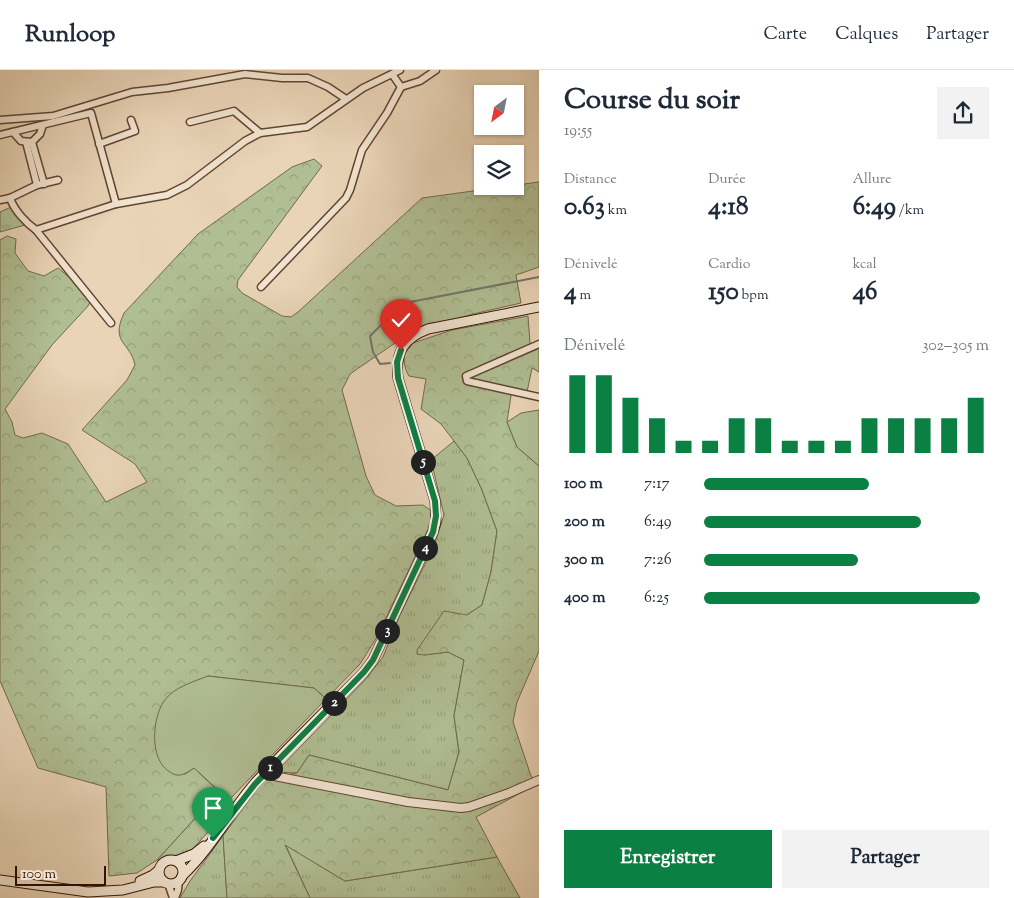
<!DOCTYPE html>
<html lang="fr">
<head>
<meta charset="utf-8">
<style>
	body { margin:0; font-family:"Sorts Mill Goudy",serif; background:#f2f2f3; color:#1f2937; height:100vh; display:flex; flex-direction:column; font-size:19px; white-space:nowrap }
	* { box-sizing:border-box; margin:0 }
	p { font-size:16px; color:#747a83 }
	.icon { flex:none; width:28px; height:28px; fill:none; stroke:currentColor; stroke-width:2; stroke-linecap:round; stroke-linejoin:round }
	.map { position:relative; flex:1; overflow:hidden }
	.panel { display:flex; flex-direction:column; background:#fff; width:475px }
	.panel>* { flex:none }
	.needle { width:32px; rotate:212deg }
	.controls { position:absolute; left:474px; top:15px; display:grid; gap:10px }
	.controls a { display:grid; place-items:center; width:50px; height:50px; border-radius:0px; background:#fff; box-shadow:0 1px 4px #0004; font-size:25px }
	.scale { position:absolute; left:15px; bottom:12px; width:91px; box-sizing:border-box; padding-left:5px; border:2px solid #351502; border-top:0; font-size:14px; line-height:18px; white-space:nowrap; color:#351502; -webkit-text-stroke:4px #f1e3d0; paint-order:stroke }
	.pin { position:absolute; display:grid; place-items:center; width:42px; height:42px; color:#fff; margin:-51px -21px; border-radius:50% 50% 50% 0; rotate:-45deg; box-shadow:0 0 5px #0007 }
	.pin .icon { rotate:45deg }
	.km { position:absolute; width:25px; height:25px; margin:-12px; border-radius:50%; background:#222; color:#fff; font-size:14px; line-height:25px; text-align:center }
	.round { display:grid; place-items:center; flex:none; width:52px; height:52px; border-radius:0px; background:#f2f2f3 }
	.head { display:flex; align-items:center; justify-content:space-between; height:85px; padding:0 25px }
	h1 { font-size:28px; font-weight:700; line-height:38px }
	.metrics { display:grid; grid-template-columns:repeat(3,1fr); gap:8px; height:85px; padding:5px 25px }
	.metrics div { display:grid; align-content:center }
	.metrics b { font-size:25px; font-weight:700 }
	.metrics small { font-size:14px; font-weight:400 }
	.metrics p { font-size:14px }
	.chart { height:140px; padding:10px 25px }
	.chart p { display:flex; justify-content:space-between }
	.chart svg { width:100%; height:90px; margin-top:5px; stroke:#0b8043; stroke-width:6 }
	.action { display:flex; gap:10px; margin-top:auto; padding:10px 25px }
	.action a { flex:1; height:58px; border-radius:0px; background:#0b8043; color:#fff; font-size:20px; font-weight:700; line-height:58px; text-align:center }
	.action a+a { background:#f2f2f3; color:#1f2937 }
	ul { padding:0 25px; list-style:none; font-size:16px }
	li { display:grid; grid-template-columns:80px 60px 1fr; align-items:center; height:38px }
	li i { height:12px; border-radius:6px; background:#0b8043 }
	header { display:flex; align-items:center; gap:30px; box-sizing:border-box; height:70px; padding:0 25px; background:#fff; border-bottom:1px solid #e0e1e3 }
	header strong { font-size:24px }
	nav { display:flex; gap:28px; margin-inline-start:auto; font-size:18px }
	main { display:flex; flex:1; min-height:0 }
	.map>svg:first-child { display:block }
</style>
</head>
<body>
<header>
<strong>Runloop</strong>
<nav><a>Carte</a><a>Calques</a><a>Partager</a></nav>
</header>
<main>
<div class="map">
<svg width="539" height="828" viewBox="0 0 539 828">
	<defs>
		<pattern id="grass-tufts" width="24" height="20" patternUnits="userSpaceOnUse" patternTransform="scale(1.25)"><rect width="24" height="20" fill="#b0be93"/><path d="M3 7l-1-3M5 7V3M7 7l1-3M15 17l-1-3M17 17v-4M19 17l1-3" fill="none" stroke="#98a27d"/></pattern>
		<pattern id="forest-crowns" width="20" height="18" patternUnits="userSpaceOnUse" patternTransform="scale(1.25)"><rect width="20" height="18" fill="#b0be93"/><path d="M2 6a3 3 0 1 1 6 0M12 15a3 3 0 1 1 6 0" fill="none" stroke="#98a27d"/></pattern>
	</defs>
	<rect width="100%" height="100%" fill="#e9d4b7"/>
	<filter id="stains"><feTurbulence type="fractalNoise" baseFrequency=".004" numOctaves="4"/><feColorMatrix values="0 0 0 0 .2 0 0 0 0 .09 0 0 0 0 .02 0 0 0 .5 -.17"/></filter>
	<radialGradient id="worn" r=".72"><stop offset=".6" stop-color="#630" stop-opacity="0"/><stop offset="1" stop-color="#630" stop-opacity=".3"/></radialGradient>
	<!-- grass -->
	<g fill="url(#grass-tufts)" stroke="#726a4a">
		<path d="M 11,137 L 25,155 L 0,162 L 0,142 Z"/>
		<path d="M 454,371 L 467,388 L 482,420 L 497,461 L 491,502 L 482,535 L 467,545 L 424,585 L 448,582 L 464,590 L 454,646 L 459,682 L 448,720 L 309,685 L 297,703 L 276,702 L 365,610 L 383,587 L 399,547 L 434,476 L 444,445 L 431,390 Z"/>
		<path d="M 219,722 L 229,730 L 231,737 L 189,783 L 157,790 Z"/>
		<path d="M 223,766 L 227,828 L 180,828 L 190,811 Z"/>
		<path d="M 285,774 L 345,811 L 497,787 L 520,828 L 310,828 Z"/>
	</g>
	<!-- forest -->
	<g fill="url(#forest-crowns)" stroke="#726a4a">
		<path d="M 314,89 L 322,96 L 238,210 L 237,217 L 242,223 L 282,246 L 291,247 L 298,242 L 422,128 L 539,112 L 539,197 L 516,205 L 521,233 L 473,244 L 411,262 L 350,304 L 342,320 L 366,406 L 375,425 L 396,436 L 423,435 L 433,442 L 428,459 L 377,567 L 360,594 L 326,629 L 314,618 L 208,606 L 185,704 L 194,698 L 219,722 L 157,790 L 137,803 L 109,806 L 106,717 L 38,698 L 0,611 L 0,170 L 7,166 L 16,169 L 15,183 L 28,201 L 44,206 L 58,198 L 93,227 L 88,236 L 52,275 L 5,339 L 12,352 L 15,365 L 23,368 L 42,363 L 68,374 L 106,432 L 147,412 L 135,394 L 82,360 L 127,310 L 135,295 C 130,271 110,274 124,243 L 198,164 L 292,97 Z"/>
		<path d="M 528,246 L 530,273 L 532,279 L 539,277 L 539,302 L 532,298 L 527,322 L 512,319 L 507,352 L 517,377 L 539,396 L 539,581 L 517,632 L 513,652 L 531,706 L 539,713 L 476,747 L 497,787 L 345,811 L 285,775 L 310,828 L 227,828 L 223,766 L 257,719 L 267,708 L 297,703 L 309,685 L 448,720 L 459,682 L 454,646 L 464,590 L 448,582 L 424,585 L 417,584 L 417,580 L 444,541 L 467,545 L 482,535 L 491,502 L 497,461 L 482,420 L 467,388 L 441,354 L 421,339 L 426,309 L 409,306 C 403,297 403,285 407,275 L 452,260 Z"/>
	</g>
	<!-- garden -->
	<g fill="#b0be93" stroke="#726a4a">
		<path d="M 539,340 L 539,396 L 517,377 L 507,352 L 521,343 Z"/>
		<path d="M 208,606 L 314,618 L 326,629 L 229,730 L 194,698 C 189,701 183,706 177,705 C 175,705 171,703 170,702 C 149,690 152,649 164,631 C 174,617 193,612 208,606 Z"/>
	</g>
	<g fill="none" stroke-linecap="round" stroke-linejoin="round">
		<!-- stream -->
		<path stroke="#70776c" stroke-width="2" d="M 390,293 L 380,294 L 373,282 L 370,266 L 399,237 L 405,233 L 539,207"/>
		<!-- minor casing -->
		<g stroke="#62452f" stroke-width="9">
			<g id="minor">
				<path d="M 392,4 L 401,17"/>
				<path d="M 401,17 L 420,11 L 436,0"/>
				<path d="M 0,50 L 53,46 L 132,22 L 168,18 L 245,4 L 282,8 L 308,8 L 328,17 L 346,29"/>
				<path d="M 190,52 L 234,41 L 260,63"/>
				<path d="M 13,62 L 21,71 L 32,72 L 40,64 L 43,55"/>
				<path d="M 0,65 L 91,43 L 116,134"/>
				<path d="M 26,72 L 37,115"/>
				<path d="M 32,72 L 44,114"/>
				<path d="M 99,74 L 135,61 L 131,50"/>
				<path d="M 10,128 L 37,115 L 58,110"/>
				<path d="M 0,130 L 10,128 C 14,140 26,153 36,160 L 111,253"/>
				<path d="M 36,160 L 116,134 L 167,125 L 187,115 L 245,71 L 260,63 L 307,57 L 363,18 L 400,0"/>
				<path d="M 261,217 L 346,128 L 350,120 L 362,80 L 387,43 L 401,17"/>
				<path d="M 539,274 L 466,306 L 467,311 L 539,327"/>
				<path d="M 168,813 L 173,828"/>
				<path d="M 175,828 L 178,820 L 179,810"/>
			</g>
		</g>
		<!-- tertiary casing -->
		<g stroke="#62452f" stroke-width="10">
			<path id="tertiary" d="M 264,704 L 408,732 L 461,738 L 469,737 L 509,723 L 539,710"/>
		</g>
		<!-- secondary casing -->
		<g stroke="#351502" stroke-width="11">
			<g id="secondary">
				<circle cx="171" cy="802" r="12"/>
				<path d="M 176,791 L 194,784 L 204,776"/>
				<path d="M 182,806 C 211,779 229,743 255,713 C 290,675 328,639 364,602 L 373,590 L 433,462 L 436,452 L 435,431 L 398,308 C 395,282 404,268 428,259 L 539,237"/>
				<path d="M 0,810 L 88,822 L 123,820 L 154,812 L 164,812"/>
				<path d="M 140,811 L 153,805 L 159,800"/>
			</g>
		</g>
		<!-- minor -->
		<use href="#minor" stroke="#f1e3d0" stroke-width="6"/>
		<!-- tertiary -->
		<use href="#tertiary" stroke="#f1e3d0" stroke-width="8"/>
		<!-- secondary -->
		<use href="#secondary" stroke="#f1e3d0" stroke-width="9"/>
	</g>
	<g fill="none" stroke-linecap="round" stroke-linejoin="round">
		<!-- route casing -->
		<g stroke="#fff" stroke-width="10">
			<path id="route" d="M 213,768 L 255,714 L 364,602 L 373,590 L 433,462 L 436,446 L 435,431 L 398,308 L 397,292 L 401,280"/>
		</g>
		<!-- route -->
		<use href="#route" stroke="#0b8043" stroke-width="6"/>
	</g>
	<rect width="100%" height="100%" filter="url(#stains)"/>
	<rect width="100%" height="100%" fill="url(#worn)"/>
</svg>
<div class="controls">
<a><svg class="needle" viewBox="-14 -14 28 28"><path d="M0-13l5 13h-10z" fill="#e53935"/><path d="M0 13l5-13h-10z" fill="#747a83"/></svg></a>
<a><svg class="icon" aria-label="layers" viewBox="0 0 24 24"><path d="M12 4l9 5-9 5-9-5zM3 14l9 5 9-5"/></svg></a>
</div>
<div class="scale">100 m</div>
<div class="pin" style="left:213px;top:768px;background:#1e9e55"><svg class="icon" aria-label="arrive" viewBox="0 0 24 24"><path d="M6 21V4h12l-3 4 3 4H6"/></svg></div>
<div class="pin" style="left:401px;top:280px;background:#d93025"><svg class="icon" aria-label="check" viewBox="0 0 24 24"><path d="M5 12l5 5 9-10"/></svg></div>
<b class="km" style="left:270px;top:698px">1</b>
<b class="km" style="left:334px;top:633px">2</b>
<b class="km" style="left:387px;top:561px">3</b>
<b class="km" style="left:425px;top:478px">4</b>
<b class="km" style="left:423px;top:392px">5</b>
</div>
<section class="panel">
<div class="head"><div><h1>Course du soir</h1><p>19:55</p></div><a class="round"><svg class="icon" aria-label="share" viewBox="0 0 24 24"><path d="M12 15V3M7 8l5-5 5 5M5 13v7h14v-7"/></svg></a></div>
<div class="metrics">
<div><p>Distance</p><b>0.63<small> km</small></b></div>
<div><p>Durée</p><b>4:18</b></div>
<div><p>Allure</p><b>6:49<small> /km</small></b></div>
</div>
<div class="metrics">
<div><p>Dénivelé</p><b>4<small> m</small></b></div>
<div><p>Cardio</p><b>150<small> bpm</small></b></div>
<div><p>kcal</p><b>46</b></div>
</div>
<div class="chart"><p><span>Dénivelé</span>302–305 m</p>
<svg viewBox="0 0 160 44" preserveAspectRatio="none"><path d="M5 44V6M15 44V6M25 44V17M35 44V27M45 44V38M55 44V38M65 44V27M75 44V27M85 44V38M95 44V38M105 44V38M115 44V27M125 44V27M135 44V27M145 44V27M155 44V17"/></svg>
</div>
<ul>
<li><b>100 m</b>7:17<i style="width:58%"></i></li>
<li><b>200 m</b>6:49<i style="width:76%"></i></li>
<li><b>300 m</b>7:26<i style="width:54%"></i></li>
<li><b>400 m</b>6:25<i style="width:97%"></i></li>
</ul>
<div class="action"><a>Enregistrer</a><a>Partager</a></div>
</section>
</main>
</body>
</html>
